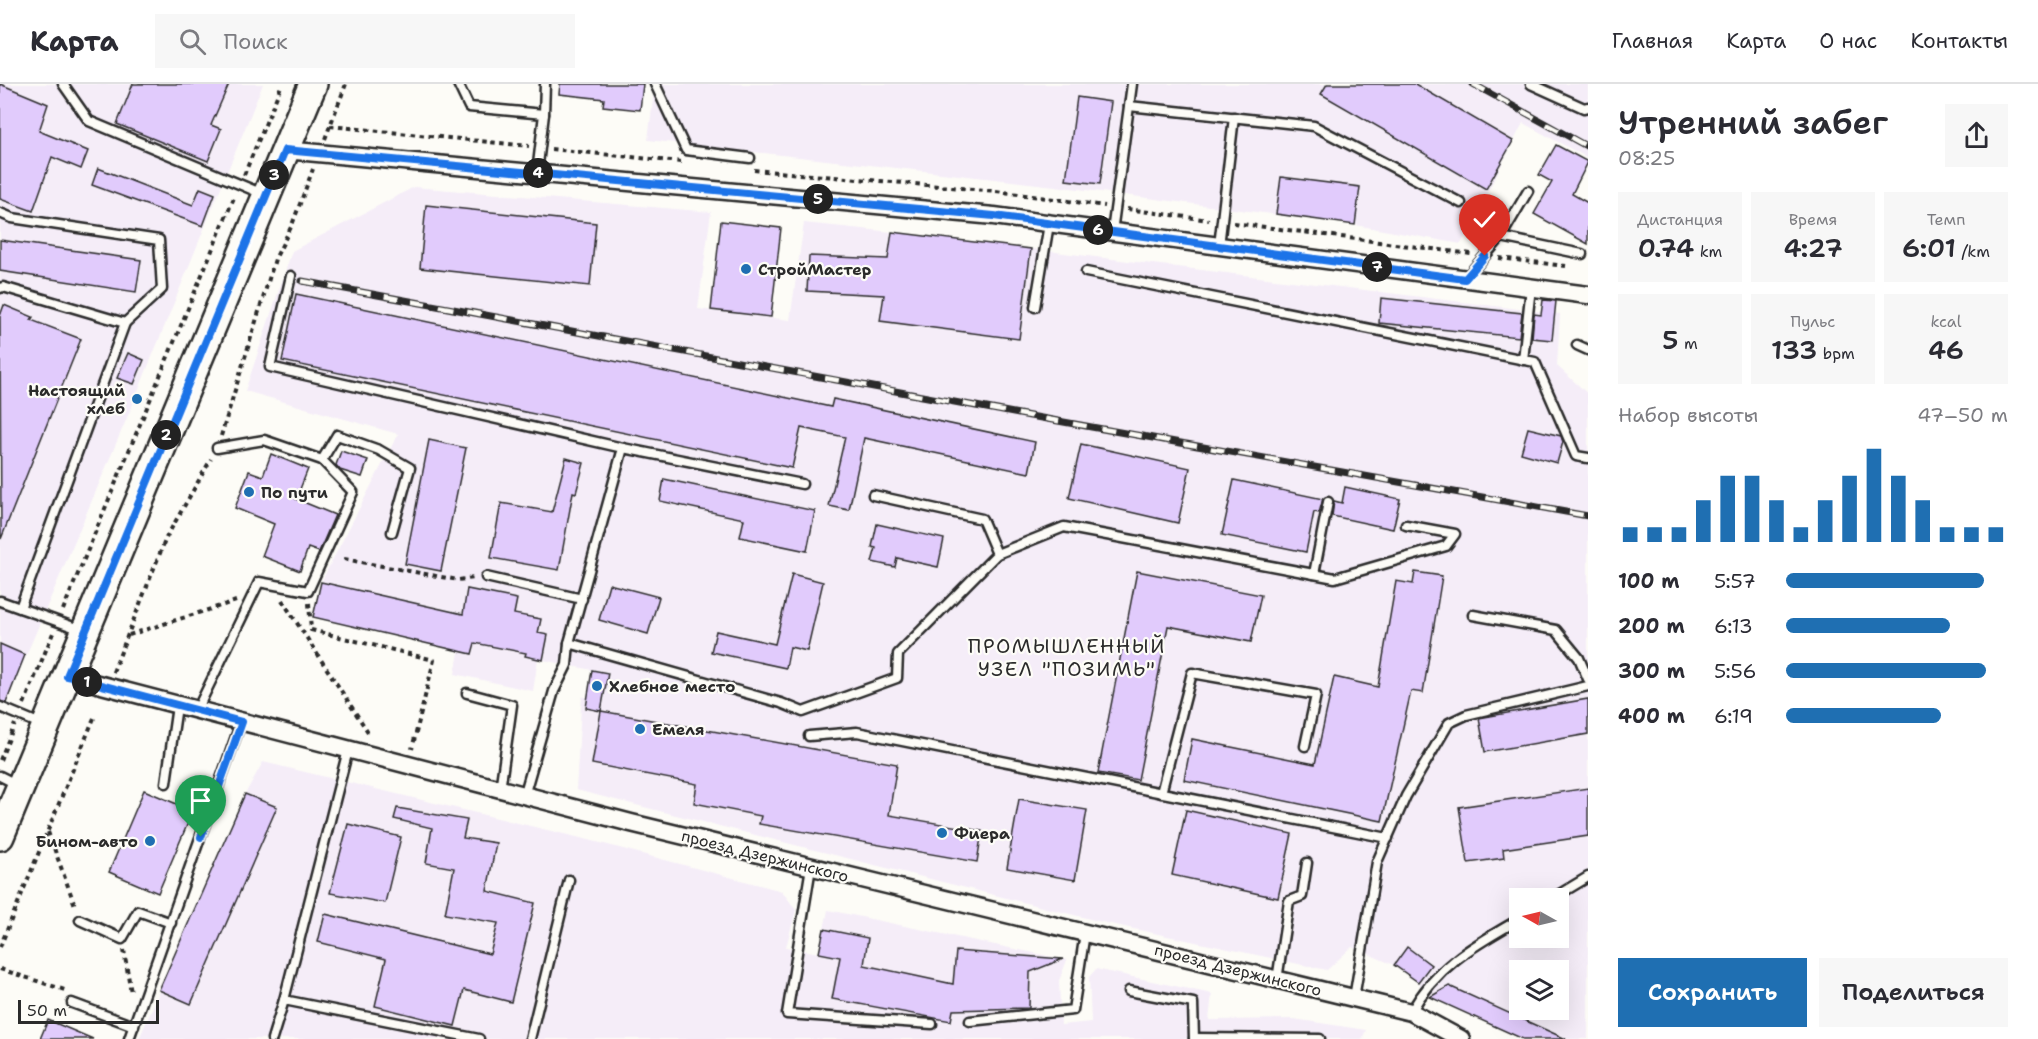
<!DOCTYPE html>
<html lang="ru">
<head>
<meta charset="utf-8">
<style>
	body { margin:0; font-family:"Shantell Sans",sans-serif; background:#f7f7f7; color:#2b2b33; height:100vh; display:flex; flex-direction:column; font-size:22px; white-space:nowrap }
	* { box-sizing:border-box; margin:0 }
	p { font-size:20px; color:#7c7c81 }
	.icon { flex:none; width:33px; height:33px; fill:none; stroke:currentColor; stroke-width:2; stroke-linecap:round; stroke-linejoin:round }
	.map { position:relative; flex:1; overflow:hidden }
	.drawer { display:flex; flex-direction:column; background:#fff; width:450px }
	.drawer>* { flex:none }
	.needle { width:39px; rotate:278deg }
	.tools { position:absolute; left:1509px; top:804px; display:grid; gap:12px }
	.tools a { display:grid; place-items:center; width:60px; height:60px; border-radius:0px; background:#fff; box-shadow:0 6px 24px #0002; font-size:30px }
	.scale { position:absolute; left:18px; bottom:15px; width:141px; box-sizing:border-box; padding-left:6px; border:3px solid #2b2b2b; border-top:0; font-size:16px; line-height:21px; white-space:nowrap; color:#2b2b2b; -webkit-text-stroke:4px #fdfcf7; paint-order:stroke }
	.pin { position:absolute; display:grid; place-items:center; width:51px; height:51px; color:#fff; margin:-62px -26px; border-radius:50% 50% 50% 0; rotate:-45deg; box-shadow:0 0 6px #0007 }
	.pin .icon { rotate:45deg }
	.km { position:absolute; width:30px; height:30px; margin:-15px; border-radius:50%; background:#222; color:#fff; font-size:16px; line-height:30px; text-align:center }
	.round { display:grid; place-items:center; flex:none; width:63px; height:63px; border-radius:0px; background:#f7f7f7 }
	.summary { display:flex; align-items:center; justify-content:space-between; height:102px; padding:0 30px }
	h1 { font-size:33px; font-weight:600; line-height:45px }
	.stats { display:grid; grid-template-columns:repeat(3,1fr); gap:9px; height:102px; padding:6px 30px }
	.stats div { display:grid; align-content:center; border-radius:0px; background:#f7f7f7; text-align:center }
	.stats b { font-size:26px; font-weight:600 }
	.stats small { font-size:16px; font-weight:400 }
	.stats p { font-size:16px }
	.chart { height:168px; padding:12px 30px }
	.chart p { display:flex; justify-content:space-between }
	.chart svg { width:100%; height:108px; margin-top:6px; stroke:#1f6fb2; stroke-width:6 }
	.button { display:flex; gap:12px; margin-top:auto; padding:12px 30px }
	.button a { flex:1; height:69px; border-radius:0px; background:#1f6fb2; color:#fff; font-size:24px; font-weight:600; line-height:69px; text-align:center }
	.button a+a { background:#f7f7f7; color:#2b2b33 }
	ul { padding:0 30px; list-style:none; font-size:20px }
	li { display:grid; grid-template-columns:96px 72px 1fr; align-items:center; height:45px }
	li i { height:15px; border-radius:8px; background:#1f6fb2 }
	header { display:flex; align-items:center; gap:36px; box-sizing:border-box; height:84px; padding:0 30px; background:#fff; border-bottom:2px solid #e1e1e2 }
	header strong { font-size:28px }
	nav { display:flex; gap:33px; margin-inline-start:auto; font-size:21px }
	.search { width:420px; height:54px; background:#f7f7f7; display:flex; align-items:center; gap:15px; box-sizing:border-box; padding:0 21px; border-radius:0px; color:#7c7c81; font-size:22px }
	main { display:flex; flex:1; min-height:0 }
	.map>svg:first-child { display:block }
</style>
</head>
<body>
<header>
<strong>Карта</strong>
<div class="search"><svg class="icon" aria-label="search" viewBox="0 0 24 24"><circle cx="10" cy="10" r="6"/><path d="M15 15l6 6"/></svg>Поиск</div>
<nav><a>Главная</a><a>Карта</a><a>О нас</a><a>Контакты</a></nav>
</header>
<main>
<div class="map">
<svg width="1588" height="955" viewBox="0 0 1588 955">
	<rect width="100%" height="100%" fill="#fdfcf7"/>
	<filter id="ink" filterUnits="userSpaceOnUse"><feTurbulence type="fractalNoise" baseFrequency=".0167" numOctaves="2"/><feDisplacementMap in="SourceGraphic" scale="12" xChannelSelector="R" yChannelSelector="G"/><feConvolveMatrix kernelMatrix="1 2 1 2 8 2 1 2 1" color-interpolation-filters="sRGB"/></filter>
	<g filter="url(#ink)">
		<!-- built -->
		<g fill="#f5edf8" fill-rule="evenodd">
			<path d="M 0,0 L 263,0 L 132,322 L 0,633 Z"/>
			<path d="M 655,0 L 1588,0 L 1588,74 L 1523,39 L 1461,160 L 1355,141 L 1055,102 L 648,56 Z"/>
			<path d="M 414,103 L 711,128 L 698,225 L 790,236 L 804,139 L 892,148 L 1560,230 L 1557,282 L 1588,310 L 1588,955 L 1523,955 L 1430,913 L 1418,898 L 1394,881 L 1352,863 L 1327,886 L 1106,839 L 576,706 L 581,623 L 582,613 L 587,613 L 592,586 L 538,575 L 533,607 L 455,590 L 466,530 L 321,498 L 398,350 L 245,307 L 292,167 ZM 1520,814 L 1558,814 L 1558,854 L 1520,854 ZM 1520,886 L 1558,886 L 1558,926 L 1520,926 Z"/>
			<path d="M 263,678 L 589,756 L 782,807 L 796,826 L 786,863 L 819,869 L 828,826 L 1067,876 L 1059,897 L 1061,941 L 1091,938 L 1089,893 L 1096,885 L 1212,910 L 1209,936 L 1294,935 L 1366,946 L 1363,953 L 1366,955 L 139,955 L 245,710 Z"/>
		</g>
		<!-- building -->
		<g fill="#e1cbfc" stroke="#2b2b2b" stroke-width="1.5">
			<path d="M 0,0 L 48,20 L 39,47 L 88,67 L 81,85 L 52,73 L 33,127 L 0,115 Z"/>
			<path d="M 133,0 L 229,0 L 211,41 L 221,45 L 208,77 L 117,40 Z"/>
			<path d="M 560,0 L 643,0 L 640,26 L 603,22 L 604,15 L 559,10 Z"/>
			<path d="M 1327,0 L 1415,0 L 1513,57 L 1486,105 L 1321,10 Z"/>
			<path d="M 1077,13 L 1111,18 L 1100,100 L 1066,96 Z"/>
			<path d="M 1556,61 L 1588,78 L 1572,110 L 1588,119 L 1588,160 L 1534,130 L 1552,98 L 1539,91 Z"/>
			<path d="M 98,84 L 193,121 L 200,104 L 215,110 L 203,142 L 92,101 Z"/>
			<path d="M 1281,93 L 1360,103 L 1355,141 L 1276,130 Z"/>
			<path d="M 426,121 L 596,139 L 590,202 L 420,184 Z"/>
			<path d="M 721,137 L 781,144 L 771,233 L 711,226 Z"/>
			<path d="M 892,148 L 1031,165 L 1019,255 L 880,237 L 884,211 L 807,207 L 809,172 L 888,175 Z"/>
			<path d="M 0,156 L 141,176 L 136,208 L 0,187 Z"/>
			<path d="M 296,210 L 831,323 L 833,315 L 1035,358 L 1029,389 L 864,354 L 849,426 L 829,422 L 845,353 L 801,344 L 792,384 L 282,277 Z"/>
			<path d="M 1381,214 L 1522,229 L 1519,253 L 1379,239 Z"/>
			<path d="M 1543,216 L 1556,217 L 1552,256 L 1532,254 L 1534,230 L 1541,231 Z"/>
			<path d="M 4,221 L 33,233 L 31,236 L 81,255 L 1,455 L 0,232 Z"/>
			<path d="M 128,269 L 144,276 L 134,300 L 117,294 Z"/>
			<path d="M 1528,344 L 1561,352 L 1563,358 L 1557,379 L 1521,369 Z"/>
			<path d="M 429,356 L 466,364 L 441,487 L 405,480 Z"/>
			<path d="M 1081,360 L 1190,384 L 1178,439 L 1069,414 Z"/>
			<path d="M 341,367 L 368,376 L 362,393 L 340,386 L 336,381 Z"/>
			<path d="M 271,370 L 308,385 L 296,415 L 335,431 L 319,468 L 308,464 L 300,487 L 262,472 L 274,440 L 235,424 L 249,387 L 263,392 Z"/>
			<path d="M 566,374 L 584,379 L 576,409 L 573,408 L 559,486 L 491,474 L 501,419 L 552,428 Z"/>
			<path d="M 664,395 L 815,427 L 807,467 L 740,453 L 744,435 L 660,417 Z"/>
			<path d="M 1234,396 L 1323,415 L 1319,429 L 1314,428 L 1306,468 L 1222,451 Z"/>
			<path d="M 1345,403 L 1400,415 L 1393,445 L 1332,432 L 1334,417 L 1342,419 Z"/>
			<path d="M 877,440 L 944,455 L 938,483 L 897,474 L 895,483 L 872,478 L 876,464 L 872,463 Z"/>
			<path d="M 1137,487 L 1261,511 L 1251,558 L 1168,542 L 1138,696 L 1098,689 Z"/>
			<path d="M 1415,488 L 1442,492 L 1423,609 L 1411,607 L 1382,737 L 1184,696 L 1192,655 L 1315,680 L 1334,593 L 1378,603 L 1396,497 L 1413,500 Z"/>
			<path d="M 792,490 L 823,498 L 807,567 L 790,563 L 786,584 L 711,568 L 716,547 L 775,560 Z"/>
			<path d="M 321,498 L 463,530 L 467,505 L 517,515 L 514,530 L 541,535 L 538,549 L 548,551 L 543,576 L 525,572 L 526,569 L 475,559 L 472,570 L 313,533 Z"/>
			<path d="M 609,500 L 659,513 L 648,550 L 599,536 Z"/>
			<path d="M 0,560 L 25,571 L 6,619 L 0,617 Z"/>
			<path d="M 592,586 L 608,589 L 601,627 L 586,624 Z"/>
			<path d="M 1588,615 L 1588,650 L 1485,668 L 1479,634 Z"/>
			<path d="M 601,627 L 897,680 L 889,731 L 982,747 L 977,778 L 759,740 L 761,732 L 694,719 L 697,700 L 592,680 Z"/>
			<path d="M 1588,704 L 1588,752 L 1503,765 L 1504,774 L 1468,779 L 1459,723 Z"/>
			<path d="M 144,706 L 193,727 L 158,809 L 109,788 Z"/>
			<path d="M 245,710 L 277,723 L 191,920 L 159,906 Z"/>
			<path d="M 1019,715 L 1087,726 L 1075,796 L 1007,784 Z"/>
			<path d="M 397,724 L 467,736 L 463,754 L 496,759 L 487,807 L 535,819 L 511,918 L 464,906 L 455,942 L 375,922 L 386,875 L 318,858 L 325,830 L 490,870 L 498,839 L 445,830 L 454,784 L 426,779 L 432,744 L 394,735 Z"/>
			<path d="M 1186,726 L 1292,750 L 1278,814 L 1172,791 Z"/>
			<path d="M 348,740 L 401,753 L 385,819 L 330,809 Z"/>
			<path d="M 824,845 L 868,854 L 864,881 L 953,900 L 956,867 L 1063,875 L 1030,888 L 1029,924 L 953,926 L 951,937 L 832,915 L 840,873 L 819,869 Z"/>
			<path d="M 1407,863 L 1431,881 L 1418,898 L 1394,881 Z"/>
			<path d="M 1449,902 L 1566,955 L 1523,955 L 1430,913 Z"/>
			<path d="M 48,936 L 93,955 L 40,955 Z"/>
		</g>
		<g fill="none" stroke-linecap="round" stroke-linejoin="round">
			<!-- lane casing -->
			<g stroke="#2b2b2b" stroke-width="13">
				<g id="lane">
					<path d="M 63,0 L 89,37 L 263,110"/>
					<path d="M 458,0 L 469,23 L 544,30 L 537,89"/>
					<path d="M 655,0 L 686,66 L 750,74"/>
					<path d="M 1531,0 L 1584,24 L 1588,23"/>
					<path d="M 1129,22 L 1314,42 L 1461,119"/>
					<path d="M 544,30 L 545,0"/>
					<path d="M 0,129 L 12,134 L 159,156 L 162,205 L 125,239 L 20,524"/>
					<path d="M 1112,148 L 1132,0"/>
					<path d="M 1501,153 L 1528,107"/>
					<path d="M 1219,162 L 1234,33"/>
					<path d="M 1086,188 L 1535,278 L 1576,372 L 1588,374"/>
					<path d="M 291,192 L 270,283 L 623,364 L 569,559"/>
					<path d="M 1466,194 L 1501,153 L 1582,170"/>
					<path d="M 0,204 L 3,203 L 125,239"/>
					<path d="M 1035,223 L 1049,140"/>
					<path d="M 1577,261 L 1588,266"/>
					<path d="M 1523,276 L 1531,203"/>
					<path d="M 623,364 L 802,400"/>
					<path d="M 322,376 L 337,351 L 379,366 L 410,384 L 392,448"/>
					<path d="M 997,470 L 1064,443 L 1335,494 L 1446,462 L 1455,450 L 1406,441"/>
					<path d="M 1314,490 L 1328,418"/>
					<path d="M 486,493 L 582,515"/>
					<path d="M 0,517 L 82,546"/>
					<path d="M 1473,531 L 1556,546 L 1579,574 L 1588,595"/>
					<path d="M 467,609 L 512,621 L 500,706"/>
					<path d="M 0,623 L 43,641"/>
					<path d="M 197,626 L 259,498 L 308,507 L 353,408 L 322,376 L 264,356 L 217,364"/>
					<path d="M 809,652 L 857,648 L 1388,754"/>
					<path d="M 348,666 L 284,916 L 479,955"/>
					<path d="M 0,692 L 18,701"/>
					<path d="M 166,699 L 177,622"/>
					<path d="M 1161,709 L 1192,589 L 1316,611 L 1305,662"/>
					<path d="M 524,712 L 554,607 L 567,581 L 569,559 L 781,619 L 803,628 L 897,594 L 898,570 L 997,470 L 982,435 L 873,411"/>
					<path d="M 811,783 L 787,930 L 932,940"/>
					<path d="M 1553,814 L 1588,793"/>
					<path d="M 80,836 L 122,855 L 138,827 L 171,839"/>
					<path d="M 1277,896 L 1289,817 L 1302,812 L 1307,779"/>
					<path d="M 1129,907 L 1193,919 L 1194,955"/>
					<path d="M 1354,914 L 1377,778 L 1406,712 L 1449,639 L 1466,631 L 1588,602"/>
					<path d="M 72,919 L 134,942"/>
					<path d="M 1411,928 C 1437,881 1475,861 1520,835"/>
					<path d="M 970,937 L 1073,926 L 1085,849"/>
					<path d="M 1194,954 L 1320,955"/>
					<path d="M 129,955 L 241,638"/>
					<path d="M 272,955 L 284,916"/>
					<path d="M 530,955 L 569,796"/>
				</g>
			</g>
			<!-- street casing -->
			<g stroke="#2b2b2b" stroke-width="21">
				<g id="street">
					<path d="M 285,66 L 994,132 L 1588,211"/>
					<path d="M 67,592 L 631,739 L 1411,928 L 1461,955"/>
				</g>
			</g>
			<!-- primary casing -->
			<g stroke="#2b2b2b" stroke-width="32">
				<path id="primary" d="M 0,752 L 313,0"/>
			</g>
			<!-- path -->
			<g stroke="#2b2b2b" stroke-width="4" stroke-dasharray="4.5 4.5" stroke-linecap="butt">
				<path d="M 330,42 L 529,62"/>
				<path d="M 325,55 L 346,0"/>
				<path d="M 551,65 L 681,78"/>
				<path d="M 754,86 L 996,107 L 1105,122"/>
				<path d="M 244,91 L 282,0"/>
				<path d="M 1127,125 L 1209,136"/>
				<path d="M 1234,139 L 1471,170"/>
				<path d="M 1499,174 L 1566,182"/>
				<path d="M 221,352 L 275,175 L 292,141 L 313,85"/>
				<path d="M 344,475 L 458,496 L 474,494"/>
				<path d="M 282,516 L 370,651"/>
				<path d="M 309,519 L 311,546 L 434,576 L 412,665"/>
				<path d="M 63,526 L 235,111"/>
				<path d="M 129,551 L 236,517"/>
				<path d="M 113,588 L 166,454 L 211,375"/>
				<path d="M 24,620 L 53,549"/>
				<path d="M 0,676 L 15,640"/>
				<path d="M 48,748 L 76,824"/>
				<path d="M 0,863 L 94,634"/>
				<path d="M 124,866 L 131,909"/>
				<path d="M 0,885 L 68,907"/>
			</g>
			<!-- lane -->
			<use href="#lane" stroke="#fdfcf7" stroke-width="8"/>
			<!-- street -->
			<use href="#street" stroke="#fdfcf7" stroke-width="16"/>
			<!-- primary -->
			<use href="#primary" stroke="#fdfcf7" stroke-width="27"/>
			<!-- rail casing -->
			<g stroke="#2b2b2b" stroke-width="7">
				<g id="rail">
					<path d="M 1473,0 L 1588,63"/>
					<path d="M 302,197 L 1019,330 L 1588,432"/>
				</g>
			</g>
			<!-- rail -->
			<use href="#rail" stroke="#fdfcf7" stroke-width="4.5" stroke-dasharray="14" stroke-linecap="butt"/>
		</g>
	</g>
	<g fill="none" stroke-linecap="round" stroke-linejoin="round" filter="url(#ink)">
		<!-- route casing -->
		<g stroke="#fff" stroke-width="12">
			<path id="route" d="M 201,753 L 242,638 L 67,592 L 285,66 L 994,132 L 1465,195 L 1485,172"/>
		</g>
		<!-- route -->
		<use href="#route" stroke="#1a73e8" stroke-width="8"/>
	</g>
	<!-- markers -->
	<g fill="#1f6fb2" stroke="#fdfcf7" stroke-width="2">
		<circle cx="746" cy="185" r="6"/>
		<circle cx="137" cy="315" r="6"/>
		<circle cx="249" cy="408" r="6"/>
		<circle cx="597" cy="602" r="6"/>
		<circle cx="640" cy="645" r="6"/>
		<circle cx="942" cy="749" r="6"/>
		<circle cx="150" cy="757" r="6"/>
	</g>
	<g text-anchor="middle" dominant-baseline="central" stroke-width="4.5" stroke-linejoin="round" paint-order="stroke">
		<!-- poi labels -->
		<g font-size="16" font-weight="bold" fill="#2b2b2b" stroke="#fdfcf7" text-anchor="start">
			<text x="758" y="185">СтройМастер</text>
			<text x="125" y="306" text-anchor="end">Настоящий<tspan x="125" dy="18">хлеб</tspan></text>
			<text x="261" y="408">По пути</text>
			<text x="609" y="602">Хлебное место</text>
			<text x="652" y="645">Емеля</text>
			<text x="954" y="749">Фиера</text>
			<text x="138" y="757" text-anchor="end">Бином-авто</text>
		</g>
		<!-- street labels -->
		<g font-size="16" fill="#2b2b2b" stroke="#fdfcf7">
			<text transform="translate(765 772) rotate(14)">проезд Дзержинского</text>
			<text transform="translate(1238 886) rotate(14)">проезд Дзержинского</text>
		</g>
		<!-- quarter labels -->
		<g font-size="20" letter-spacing="1.5" fill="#2b2b2b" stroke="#fdfcf7">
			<text x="1067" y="562">ПРОМЫШЛЕННЫЙ<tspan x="1067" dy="23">УЗЕЛ "ПОЗИМЬ"</tspan></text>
		</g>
	</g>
</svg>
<div class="tools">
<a><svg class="needle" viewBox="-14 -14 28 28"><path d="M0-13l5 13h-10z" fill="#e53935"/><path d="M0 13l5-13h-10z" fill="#7c7c81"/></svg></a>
<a><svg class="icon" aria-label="layers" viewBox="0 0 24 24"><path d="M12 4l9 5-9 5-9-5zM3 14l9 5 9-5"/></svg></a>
</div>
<div class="scale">50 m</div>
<div class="pin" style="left:201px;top:753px;background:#1e9e55"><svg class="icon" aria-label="arrive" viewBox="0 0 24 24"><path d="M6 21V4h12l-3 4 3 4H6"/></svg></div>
<div class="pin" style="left:1485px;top:172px;background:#d93025"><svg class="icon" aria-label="check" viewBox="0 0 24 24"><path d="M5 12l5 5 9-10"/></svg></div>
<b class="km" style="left:87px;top:598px">1</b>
<b class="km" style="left:166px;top:351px">2</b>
<b class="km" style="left:274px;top:91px">3</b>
<b class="km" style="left:538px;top:89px">4</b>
<b class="km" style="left:818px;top:115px">5</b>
<b class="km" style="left:1098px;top:146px">6</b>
<b class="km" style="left:1377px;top:183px">7</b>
</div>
<section class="drawer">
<div class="summary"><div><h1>Утренний забег</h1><p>08:25</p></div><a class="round"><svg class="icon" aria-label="share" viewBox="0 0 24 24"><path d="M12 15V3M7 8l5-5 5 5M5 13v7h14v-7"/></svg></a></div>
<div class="stats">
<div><p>Дистанция</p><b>0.74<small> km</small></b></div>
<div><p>Время</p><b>4:27</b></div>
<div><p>Темп</p><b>6:01<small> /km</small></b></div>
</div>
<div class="stats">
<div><b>5<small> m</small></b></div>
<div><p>Пульс</p><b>133<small> bpm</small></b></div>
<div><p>kcal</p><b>46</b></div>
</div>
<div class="chart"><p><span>Набор высоты</span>47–50 m</p>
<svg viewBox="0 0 160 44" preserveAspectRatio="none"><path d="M5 44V38M15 44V38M25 44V38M35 44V27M45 44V17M55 44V17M65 44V27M75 44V38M85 44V27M95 44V17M105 44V6M115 44V17M125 44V27M135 44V38M145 44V38M155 44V38"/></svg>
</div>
<ul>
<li><b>100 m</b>5:57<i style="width:89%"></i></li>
<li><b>200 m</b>6:13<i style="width:74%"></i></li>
<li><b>300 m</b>5:56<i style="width:90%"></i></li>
<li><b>400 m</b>6:19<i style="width:70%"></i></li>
</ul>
<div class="button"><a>Сохранить</a><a>Поделиться</a></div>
</section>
</main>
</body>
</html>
